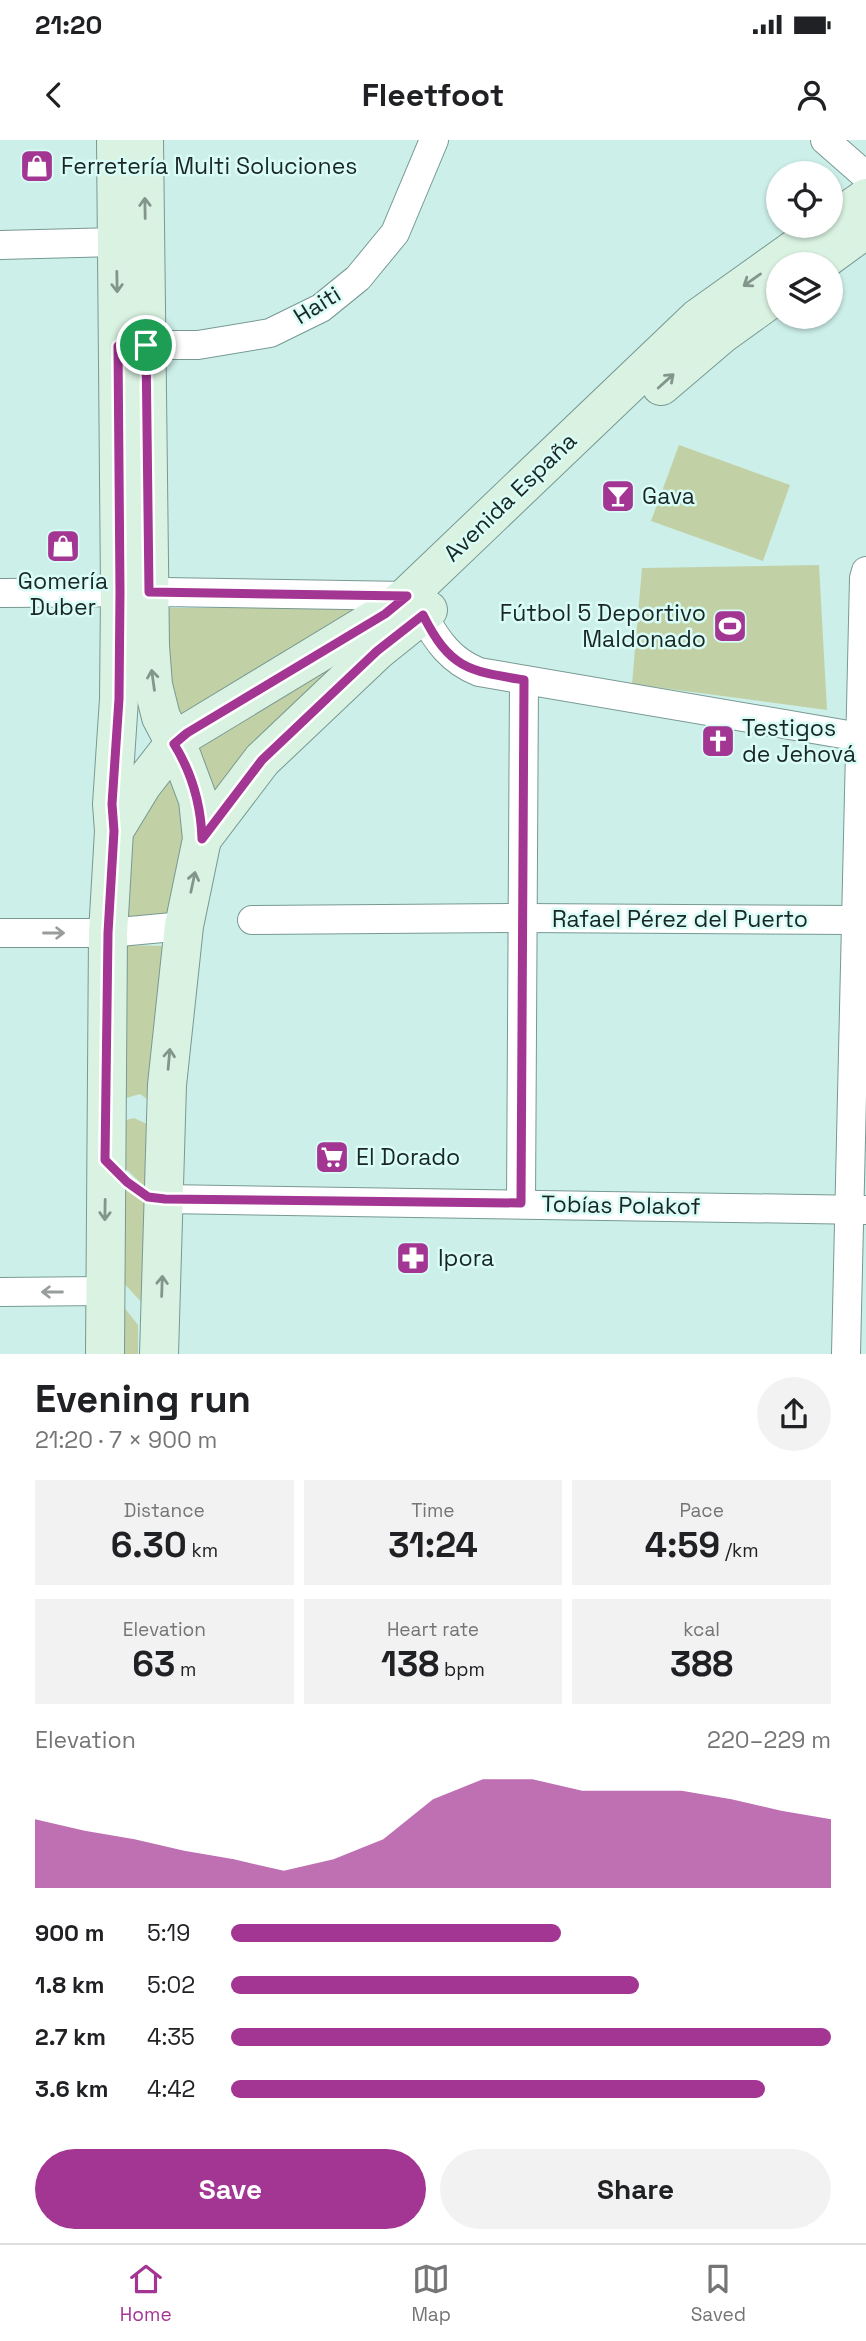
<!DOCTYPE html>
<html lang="en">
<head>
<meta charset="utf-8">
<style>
	body { margin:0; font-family:"Space Grotesk",sans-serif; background:#f2f2f2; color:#202124; height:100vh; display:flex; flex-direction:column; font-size:26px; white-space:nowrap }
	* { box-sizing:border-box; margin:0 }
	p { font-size:23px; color:#757577 }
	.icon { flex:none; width:38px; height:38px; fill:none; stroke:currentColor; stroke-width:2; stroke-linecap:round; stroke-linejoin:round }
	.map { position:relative; height:1214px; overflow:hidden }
	.sheet { display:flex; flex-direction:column; background:#fff; flex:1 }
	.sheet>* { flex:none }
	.tools { position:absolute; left:766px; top:21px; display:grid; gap:14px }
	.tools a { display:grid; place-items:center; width:77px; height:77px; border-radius:50%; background:#fff; box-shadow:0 2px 5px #0004; font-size:35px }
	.pin { position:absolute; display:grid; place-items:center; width:60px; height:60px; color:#fff; margin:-30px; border:4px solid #fff; border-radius:50%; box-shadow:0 2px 7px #0007 }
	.round { display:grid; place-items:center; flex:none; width:74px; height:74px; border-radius:37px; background:#f2f2f2 }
	.overview { display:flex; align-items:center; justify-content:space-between; height:119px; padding:0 35px }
	h1 { font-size:38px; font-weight:700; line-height:52px }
	.figures { display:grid; grid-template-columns:repeat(3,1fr); gap:10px; height:119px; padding:7px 35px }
	.figures div { display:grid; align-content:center; border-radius:0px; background:#f2f2f2; text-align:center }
	.figures b { font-size:35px; font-weight:700 }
	.figures small { font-size:19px; font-weight:400 }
	.figures p { font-size:19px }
	.chart { height:196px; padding:14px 35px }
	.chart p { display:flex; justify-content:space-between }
	.chart svg { width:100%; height:126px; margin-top:7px; fill:#a33593; opacity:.7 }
	.action { display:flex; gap:14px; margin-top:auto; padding:14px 35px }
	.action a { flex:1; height:80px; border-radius:42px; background:#a33593; color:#fff; font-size:28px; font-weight:700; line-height:80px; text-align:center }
	.action a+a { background:#f2f2f2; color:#202124 }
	ul { padding:0 35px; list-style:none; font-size:23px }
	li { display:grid; grid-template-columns:112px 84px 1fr; align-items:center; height:52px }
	li i { height:18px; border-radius:9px; background:#a33593 }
	.status { display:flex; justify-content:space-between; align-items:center; height:49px; padding:0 35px; background:#fff; direction:ltr }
	.status svg { height:19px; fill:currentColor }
	header { display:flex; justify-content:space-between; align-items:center; height:91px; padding:0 35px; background:#fff; font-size:32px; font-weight:700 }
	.tab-bar { display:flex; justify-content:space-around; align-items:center; height:98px; border-top:2px solid #e0e0e0; background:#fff; font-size:19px; color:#757577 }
	.tab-bar a { display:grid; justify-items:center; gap:4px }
	.tab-bar .active { color:#a33593 }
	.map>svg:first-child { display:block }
</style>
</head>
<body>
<div class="status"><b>21:20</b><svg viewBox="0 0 49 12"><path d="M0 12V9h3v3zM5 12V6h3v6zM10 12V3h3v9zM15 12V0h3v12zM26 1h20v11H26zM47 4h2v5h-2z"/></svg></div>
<header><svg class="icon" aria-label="back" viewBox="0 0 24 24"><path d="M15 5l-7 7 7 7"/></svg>Fleetfoot<svg class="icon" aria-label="person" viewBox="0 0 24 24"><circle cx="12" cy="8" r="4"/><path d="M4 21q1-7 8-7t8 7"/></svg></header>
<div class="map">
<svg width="866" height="1214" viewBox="0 0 866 1214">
	<rect width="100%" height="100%" fill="#ccefe9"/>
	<!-- green -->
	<g fill="#c2d1a5">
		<path d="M 679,305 L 790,345 L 763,421 L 651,381 Z"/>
		<path d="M 819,425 L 827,570 L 632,544 L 642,428 Z"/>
		<path d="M 168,468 L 354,468 L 355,475 L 182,582 L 165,529 Z"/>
		<path d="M 384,486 L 212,659 L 193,604 Z"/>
		<path d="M 169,635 C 175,652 182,670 184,688 C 185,716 174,744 168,770 L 163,777 L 124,779 L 131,698 Z"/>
		<path d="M 119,805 L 169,806 L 151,962 L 140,954 L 126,958 Z"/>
		<path d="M 134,978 L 147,984 L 146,1048 L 123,1026 L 126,980 Z"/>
		<path d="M 117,1044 L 150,1067 L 148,1169 L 116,1135 Z"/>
		<path d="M 123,1166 L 138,1185 L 138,1214 L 115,1214 Z"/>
	</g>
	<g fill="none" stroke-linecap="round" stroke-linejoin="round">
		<!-- street casing -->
		<g stroke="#789993" stroke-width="30">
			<g id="street">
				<path d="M 825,0 L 866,36"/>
				<path d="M 0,105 L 117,102"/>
				<path d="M 128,205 L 198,205 L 270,193 L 321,168 L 358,138 L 395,93 L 434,0"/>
				<path d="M 0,453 L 163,452 L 407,456"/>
				<path d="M 423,475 C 437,501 451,521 479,532 L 860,597"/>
				<path d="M 252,780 L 523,778 L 856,780"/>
				<path d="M 0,793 L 108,793 L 184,786"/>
				<path d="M 165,1059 L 866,1070"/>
				<path d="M 521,1063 L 524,540"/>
				<path d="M 0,1152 L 104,1151"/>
				<path d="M 846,1214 L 864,438 L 866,431"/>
			</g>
		</g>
		<!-- secondary casing -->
		<g stroke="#789993" stroke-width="40">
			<g id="secondary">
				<path d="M 144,0 L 150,506 L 153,545 L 161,577 L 182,617 L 198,660 L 202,699 L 184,786 L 167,945 L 159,1214"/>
				<path d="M 831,83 L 866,58"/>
				<path d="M 818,124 L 866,89"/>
				<path d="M 661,246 L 722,194 L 779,153"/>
				<path d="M 114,691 L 112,664 L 119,559 L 120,452 L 116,0"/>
				<path d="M 202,699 L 262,620 L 377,511 L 428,470"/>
				<path d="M 105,1214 L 108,793 L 114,691 L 142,645 L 174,604 L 187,593 L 385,473 L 407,456 L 698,178 L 827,86"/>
			</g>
		</g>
		<!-- street -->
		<use href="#street" stroke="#fff" stroke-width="28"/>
		<!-- secondary -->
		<use href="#secondary" stroke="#d9f2e1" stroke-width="38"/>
	</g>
	<!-- one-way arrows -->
	<defs><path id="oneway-shaft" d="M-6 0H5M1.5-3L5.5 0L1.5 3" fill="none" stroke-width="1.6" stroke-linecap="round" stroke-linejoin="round" transform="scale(1.75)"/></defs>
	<g stroke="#83968c">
		<use href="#oneway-shaft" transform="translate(145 68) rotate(-91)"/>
		<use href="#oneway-shaft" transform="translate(752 140) rotate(145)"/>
		<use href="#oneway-shaft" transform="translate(117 142) rotate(89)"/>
		<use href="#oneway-shaft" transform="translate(666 241) rotate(-42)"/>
		<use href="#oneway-shaft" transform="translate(153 540) rotate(-98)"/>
		<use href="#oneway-shaft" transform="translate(193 742) rotate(-78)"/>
		<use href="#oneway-shaft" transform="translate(169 919) rotate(-85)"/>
		<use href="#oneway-shaft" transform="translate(105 1070) rotate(91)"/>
		<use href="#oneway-shaft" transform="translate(162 1146) rotate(-88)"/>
	</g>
	<g stroke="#989d9c">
		<use href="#oneway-shaft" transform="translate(54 793)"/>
		<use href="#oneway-shaft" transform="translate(52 1152) rotate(180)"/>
	</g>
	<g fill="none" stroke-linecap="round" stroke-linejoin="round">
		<!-- route casing -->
		<g stroke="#fff" stroke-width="14">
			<path id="route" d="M 146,205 L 149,452 L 407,456 L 385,474 L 187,593 L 174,604 C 192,633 201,666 202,699 L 262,620 L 377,511 L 423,475 C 450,529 469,531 524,540 L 521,1063 L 165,1059 L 148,1057 L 127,1042 L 105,1020 L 108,793 L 114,691 L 112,664 L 119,559 L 120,452 L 118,206 Z"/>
		</g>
		<!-- route -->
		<use href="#route" stroke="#a33593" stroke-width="9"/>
	</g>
	<!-- icons -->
	<defs>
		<g id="shop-square" transform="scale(1.75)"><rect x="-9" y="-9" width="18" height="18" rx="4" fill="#a33593" stroke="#d9fcf6"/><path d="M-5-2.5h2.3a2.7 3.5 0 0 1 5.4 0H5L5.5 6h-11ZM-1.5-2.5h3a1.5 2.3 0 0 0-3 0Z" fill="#fff"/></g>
		<g id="bar-square" transform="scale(1.75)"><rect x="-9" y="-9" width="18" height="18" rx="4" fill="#a33593" stroke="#d9fcf6"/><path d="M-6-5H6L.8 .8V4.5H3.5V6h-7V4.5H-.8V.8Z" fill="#fff"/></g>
		<g id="stadium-square" transform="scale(1.75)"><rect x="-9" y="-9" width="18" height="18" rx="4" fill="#a33593" stroke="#d9fcf6"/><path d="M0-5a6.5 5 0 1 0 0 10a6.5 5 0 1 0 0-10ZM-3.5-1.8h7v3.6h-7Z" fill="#fff"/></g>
		<g id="church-square" transform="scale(1.75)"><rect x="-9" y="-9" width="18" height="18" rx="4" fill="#a33593" stroke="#d9fcf6"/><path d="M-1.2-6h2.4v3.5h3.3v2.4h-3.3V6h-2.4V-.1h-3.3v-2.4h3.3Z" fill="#fff"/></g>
		<g id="supermarket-square" transform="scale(1.75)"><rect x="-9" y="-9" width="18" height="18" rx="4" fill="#a33593" stroke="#d9fcf6"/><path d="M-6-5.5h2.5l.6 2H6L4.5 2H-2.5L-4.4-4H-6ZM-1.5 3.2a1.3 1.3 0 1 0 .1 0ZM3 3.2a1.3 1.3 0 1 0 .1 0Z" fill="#fff"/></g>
		<g id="pharmacy-square" transform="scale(1.75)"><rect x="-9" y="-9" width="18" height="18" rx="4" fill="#a33593" stroke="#d9fcf6"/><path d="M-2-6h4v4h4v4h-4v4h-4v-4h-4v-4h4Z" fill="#fff"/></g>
	</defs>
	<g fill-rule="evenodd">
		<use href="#shop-square" x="37" y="26"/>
		<use href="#bar-square" x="618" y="356"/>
		<use href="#shop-square" x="63" y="406"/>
		<use href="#stadium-square" x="730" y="486"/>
		<use href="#church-square" x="718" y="601"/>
		<use href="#supermarket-square" x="332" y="1017"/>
		<use href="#pharmacy-square" x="413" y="1118"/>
	</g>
	<g text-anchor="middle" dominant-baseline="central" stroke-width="5" stroke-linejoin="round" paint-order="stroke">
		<!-- poi labels -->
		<g font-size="23" fill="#192624" stroke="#d9fcf6" text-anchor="start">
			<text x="61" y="26">Ferretería Multi Soluciones</text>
			<text x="642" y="356">Gava</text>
			<text x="63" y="441" text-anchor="middle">Gomería<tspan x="63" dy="26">Duber</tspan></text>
			<text x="706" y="473" text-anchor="end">Fútbol 5 Deportivo<tspan x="706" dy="26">Maldonado</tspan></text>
			<text x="742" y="588">Testigos<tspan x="742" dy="26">de Jehová</tspan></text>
			<text x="356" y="1017">El Dorado</text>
			<text x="438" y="1118">Ipora</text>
		</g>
		<!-- street labels -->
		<g font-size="23" fill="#192624" stroke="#d9fcf6">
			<text transform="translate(317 165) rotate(-32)">Haiti</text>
			<text transform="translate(510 357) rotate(-44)">Avenida España</text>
			<text x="680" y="779">Rafael Pérez del Puerto</text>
			<text transform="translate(621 1065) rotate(1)">Tobías Polakof</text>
		</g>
	</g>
</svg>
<div class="tools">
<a><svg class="icon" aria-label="locate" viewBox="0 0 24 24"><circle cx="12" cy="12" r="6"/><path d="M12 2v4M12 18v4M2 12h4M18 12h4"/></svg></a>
<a><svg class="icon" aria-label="layers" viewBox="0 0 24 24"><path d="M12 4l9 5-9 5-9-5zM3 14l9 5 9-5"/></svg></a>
</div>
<div class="pin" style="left:146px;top:205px;background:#1e9e55"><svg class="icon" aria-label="arrive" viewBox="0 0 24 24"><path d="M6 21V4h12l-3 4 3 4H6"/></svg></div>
</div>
<section class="sheet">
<div class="overview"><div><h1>Evening run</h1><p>21:20 · 7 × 900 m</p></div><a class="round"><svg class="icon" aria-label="share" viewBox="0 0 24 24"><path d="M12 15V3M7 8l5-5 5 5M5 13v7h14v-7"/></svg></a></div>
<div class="figures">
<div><p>Distance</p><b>6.30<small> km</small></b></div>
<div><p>Time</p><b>31:24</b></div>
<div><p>Pace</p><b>4:59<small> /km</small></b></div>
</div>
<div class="figures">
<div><p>Elevation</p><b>63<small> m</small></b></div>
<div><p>Heart rate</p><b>138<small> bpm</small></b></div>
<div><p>kcal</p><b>388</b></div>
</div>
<div class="chart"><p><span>Elevation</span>220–229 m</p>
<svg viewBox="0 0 160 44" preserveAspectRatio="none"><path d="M0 44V20L10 24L20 27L30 31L40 34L50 38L60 34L70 27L80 13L90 6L100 6L110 10L120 10L130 10L140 13L150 17L160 20V44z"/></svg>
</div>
<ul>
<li><b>900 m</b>5:19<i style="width:55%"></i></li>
<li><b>1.8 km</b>5:02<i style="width:68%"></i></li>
<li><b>2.7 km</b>4:35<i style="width:100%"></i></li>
<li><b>3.6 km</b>4:42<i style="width:89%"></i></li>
</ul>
<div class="action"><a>Save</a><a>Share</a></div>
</section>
<nav class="tab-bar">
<a class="active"><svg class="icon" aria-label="home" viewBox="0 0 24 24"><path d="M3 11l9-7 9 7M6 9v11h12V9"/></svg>Home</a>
<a><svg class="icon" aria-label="map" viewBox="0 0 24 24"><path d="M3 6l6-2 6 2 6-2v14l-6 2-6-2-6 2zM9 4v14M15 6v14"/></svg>Map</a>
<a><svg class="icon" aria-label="saved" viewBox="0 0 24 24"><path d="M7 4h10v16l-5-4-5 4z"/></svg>Saved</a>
</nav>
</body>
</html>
